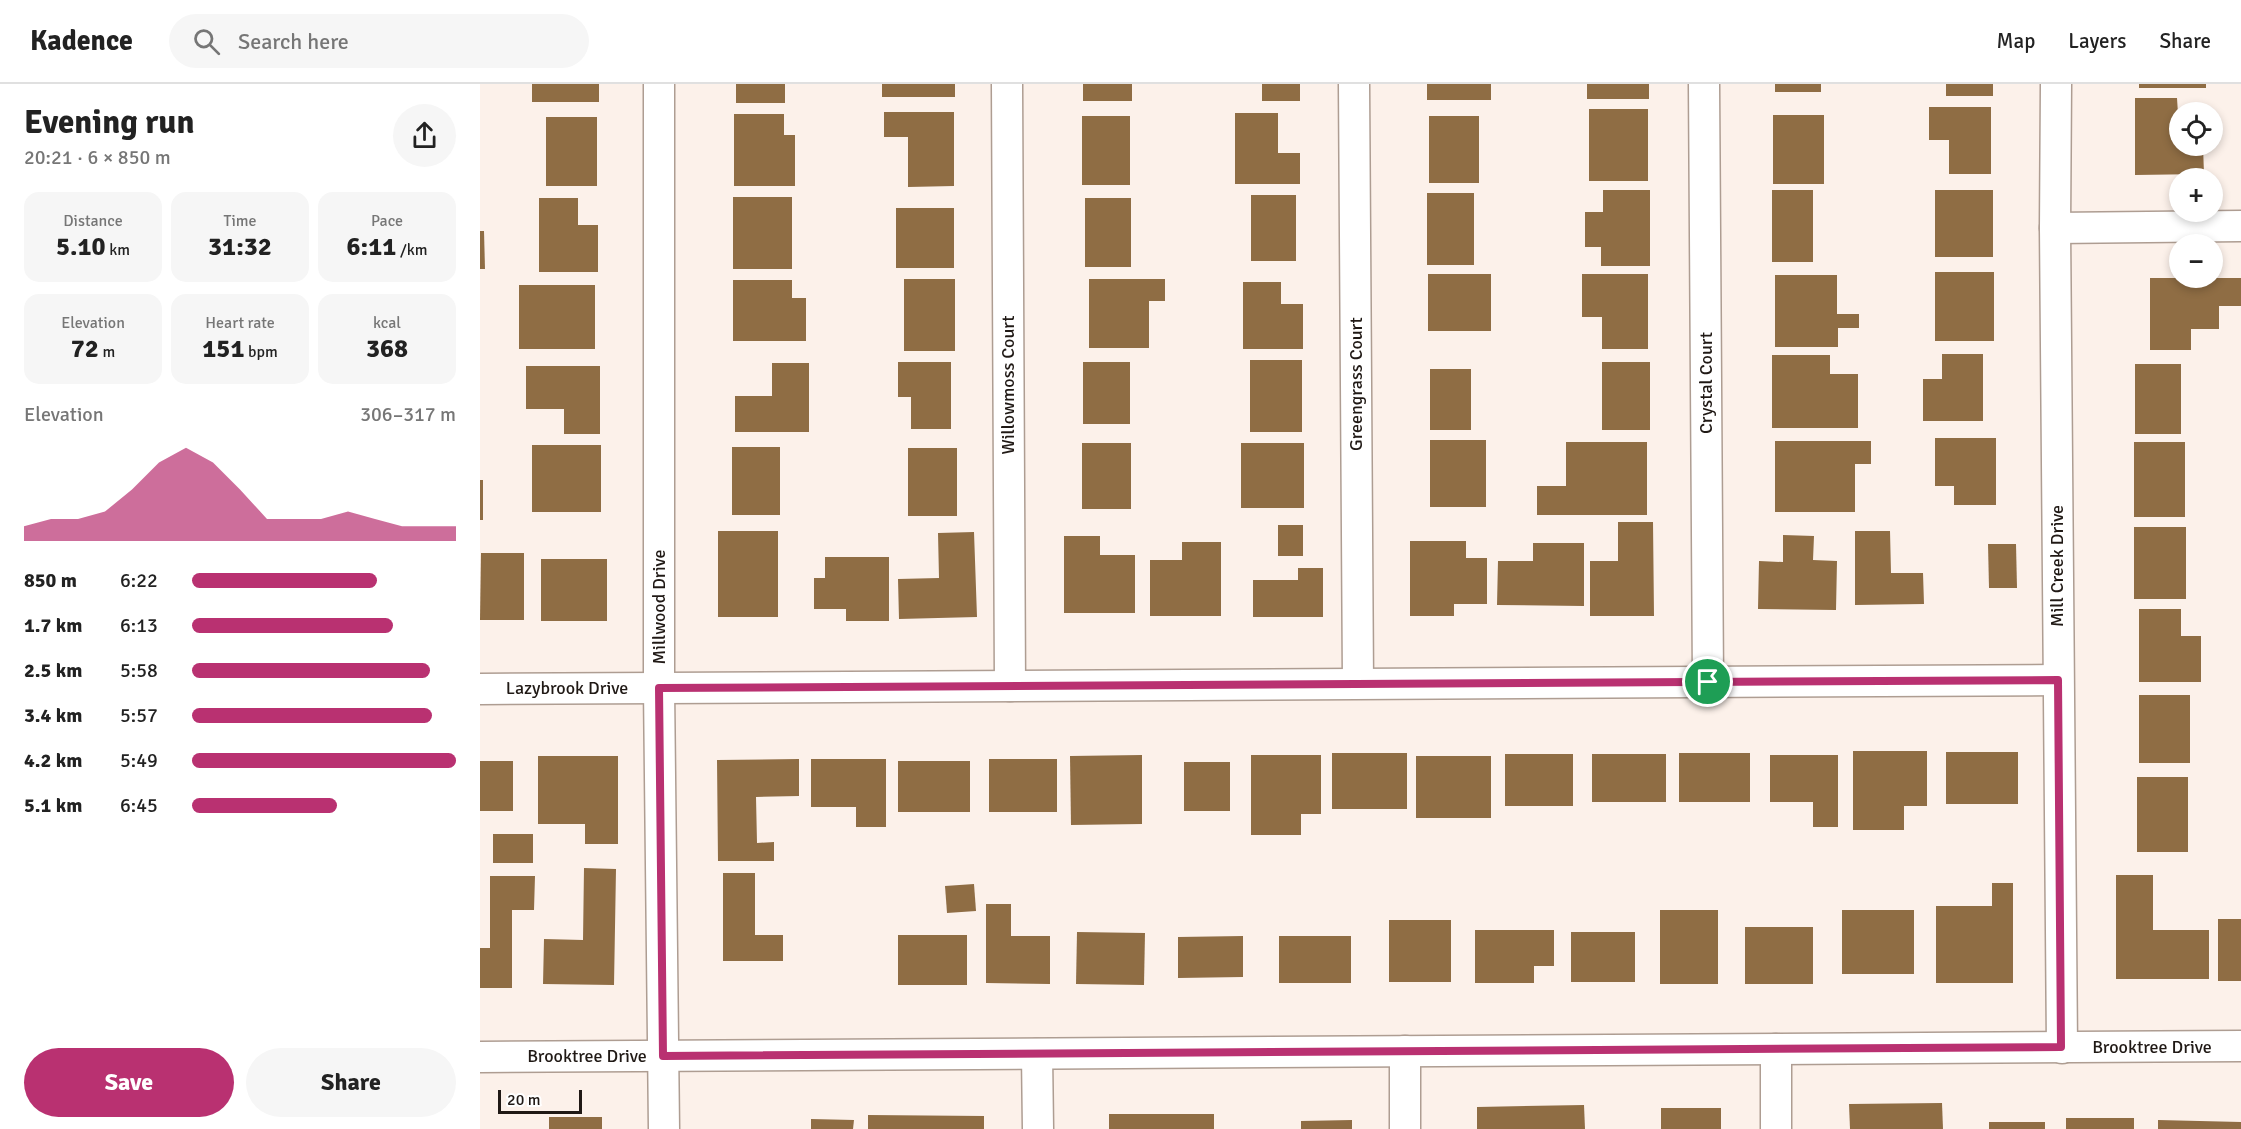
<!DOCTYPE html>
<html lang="en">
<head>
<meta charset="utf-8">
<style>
	body { margin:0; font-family:Signika,sans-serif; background:#f6f6f6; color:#222; height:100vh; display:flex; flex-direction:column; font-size:22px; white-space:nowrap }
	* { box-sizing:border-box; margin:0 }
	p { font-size:20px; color:#767676 }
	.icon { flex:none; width:33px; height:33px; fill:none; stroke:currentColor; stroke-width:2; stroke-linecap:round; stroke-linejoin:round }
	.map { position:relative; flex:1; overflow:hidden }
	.sheet { display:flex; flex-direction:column; background:#fff; width:480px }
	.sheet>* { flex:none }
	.controls { position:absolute; left:1689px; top:18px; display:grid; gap:12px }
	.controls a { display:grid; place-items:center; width:54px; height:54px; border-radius:50%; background:#fff; box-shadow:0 3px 9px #0003; font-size:30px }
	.scale { position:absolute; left:18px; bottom:15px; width:84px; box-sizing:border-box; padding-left:6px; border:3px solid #201915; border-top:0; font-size:16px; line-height:21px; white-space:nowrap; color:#201915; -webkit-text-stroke:4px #fff; paint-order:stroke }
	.pin { position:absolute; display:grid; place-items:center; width:51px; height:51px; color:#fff; margin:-26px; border:3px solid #fff; border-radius:50%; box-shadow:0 2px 6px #0007 }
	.round { display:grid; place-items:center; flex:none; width:63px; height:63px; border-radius:32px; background:#f6f6f6 }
	.headline { display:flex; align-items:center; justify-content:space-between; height:102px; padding:0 24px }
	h1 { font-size:33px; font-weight:700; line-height:45px }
	.figures { display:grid; grid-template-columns:repeat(3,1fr); gap:9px; height:102px; padding:6px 24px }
	.figures div { display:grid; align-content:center; border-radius:15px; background:#f6f6f6; text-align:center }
	.figures b { font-size:26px; font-weight:700 }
	.figures small { font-size:16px; font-weight:400 }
	.figures p { font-size:16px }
	.chart { height:168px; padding:12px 24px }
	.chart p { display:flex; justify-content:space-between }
	.chart svg { width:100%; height:108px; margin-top:6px; fill:#b93171; opacity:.7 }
	.button { display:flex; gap:12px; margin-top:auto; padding:12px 24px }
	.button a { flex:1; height:69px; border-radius:36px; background:#b93171; color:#fff; font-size:24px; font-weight:700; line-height:69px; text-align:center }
	.button a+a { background:#f6f6f6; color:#222 }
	ul { padding:0 24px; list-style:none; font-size:20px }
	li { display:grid; grid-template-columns:96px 72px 1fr; align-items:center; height:45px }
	li i { height:15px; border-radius:8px; background:#b93171 }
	header { display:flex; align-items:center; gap:36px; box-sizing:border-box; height:84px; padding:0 30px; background:#fff; border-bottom:2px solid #e0e0e0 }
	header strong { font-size:28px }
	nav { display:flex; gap:33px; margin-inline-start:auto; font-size:21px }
	.search { width:420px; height:54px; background:#f6f6f6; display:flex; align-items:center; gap:15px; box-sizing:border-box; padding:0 21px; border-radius:33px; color:#767676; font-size:22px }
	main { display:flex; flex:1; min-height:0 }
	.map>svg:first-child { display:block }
</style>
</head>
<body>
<header>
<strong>Kadence</strong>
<div class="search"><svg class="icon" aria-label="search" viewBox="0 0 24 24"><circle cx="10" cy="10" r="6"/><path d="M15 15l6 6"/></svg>Search here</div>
<nav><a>Map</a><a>Layers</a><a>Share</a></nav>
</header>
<main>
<section class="sheet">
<div class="headline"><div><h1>Evening run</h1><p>20:21 · 6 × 850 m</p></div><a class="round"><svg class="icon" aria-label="share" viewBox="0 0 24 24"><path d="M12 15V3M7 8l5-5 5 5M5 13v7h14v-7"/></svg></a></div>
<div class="figures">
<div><p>Distance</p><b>5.10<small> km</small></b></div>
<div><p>Time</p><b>31:32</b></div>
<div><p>Pace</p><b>6:11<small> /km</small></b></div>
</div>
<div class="figures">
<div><p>Elevation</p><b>72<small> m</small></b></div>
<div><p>Heart rate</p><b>151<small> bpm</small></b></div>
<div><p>kcal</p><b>368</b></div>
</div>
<div class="chart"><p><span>Elevation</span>306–317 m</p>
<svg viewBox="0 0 160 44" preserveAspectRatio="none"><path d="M0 44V38L10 35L20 35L30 32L40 23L50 12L60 6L70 12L80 23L90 35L100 35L110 35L120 32L130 35L140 38L150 38L160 38V44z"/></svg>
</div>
<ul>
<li><b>850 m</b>6:22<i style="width:70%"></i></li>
<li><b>1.7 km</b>6:13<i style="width:76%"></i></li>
<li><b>2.5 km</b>5:58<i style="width:90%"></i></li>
<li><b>3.4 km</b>5:57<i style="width:91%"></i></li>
<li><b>4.2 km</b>5:49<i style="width:100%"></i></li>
<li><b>5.1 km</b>6:45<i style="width:55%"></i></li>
</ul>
<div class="button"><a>Save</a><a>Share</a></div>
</section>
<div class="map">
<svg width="1761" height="1045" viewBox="0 0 1761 1045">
	<rect width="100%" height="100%" fill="#fcf1ea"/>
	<!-- building -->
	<g fill="#8f6d44">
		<rect x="52" y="0" width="67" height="18"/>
		<rect x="256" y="0" width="49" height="19"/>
		<rect x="402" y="0" width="73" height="13"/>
		<rect x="603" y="0" width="49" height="17"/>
		<rect x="782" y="0" width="38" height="17"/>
		<rect x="947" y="0" width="64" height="16"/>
		<rect x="1107" y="0" width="62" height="15"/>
		<rect x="1295" y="0" width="46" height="8"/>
		<rect x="1466" y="0" width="47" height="12"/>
		<rect x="1659" y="0" width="67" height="4"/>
		<path d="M 1655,14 L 1697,14 L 1700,62 L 1723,62 L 1724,90 L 1655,91 Z"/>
		<path d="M 1449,23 L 1511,23 L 1511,90 L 1469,90 L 1469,56 L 1449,56 Z"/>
		<rect x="1109" y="25" width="59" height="72"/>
		<path d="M 404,28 L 474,28 L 474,102 L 428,103 L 428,53 L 404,53 Z"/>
		<path d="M 755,29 L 798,29 L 798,69 L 820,69 L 820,100 L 755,100 Z"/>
		<path d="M 254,30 L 304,30 L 304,51 L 315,51 L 315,102 L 254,102 Z"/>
		<rect x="1293" y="31" width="51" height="69"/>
		<rect x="602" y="32" width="48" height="69"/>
		<rect x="949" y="32" width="50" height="67"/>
		<rect x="66" y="33" width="51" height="69"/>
		<path d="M 1123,106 L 1170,106 L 1170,182 L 1121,182 L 1121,163 L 1105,163 L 1105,128 L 1123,128 Z"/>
		<rect x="1292" y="106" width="41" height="72"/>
		<rect x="1455" y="106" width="58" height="67"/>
		<rect x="947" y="109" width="47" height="72"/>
		<rect x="771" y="111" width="45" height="66"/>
		<rect x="253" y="113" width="59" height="72"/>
		<path d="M 59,114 L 98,114 L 98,141 L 118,141 L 118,188 L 59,188 Z"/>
		<rect x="605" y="114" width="46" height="69"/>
		<rect x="416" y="124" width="58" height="60"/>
		<path d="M 0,147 L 4,147 L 5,185 L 0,185 Z"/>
		<rect x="1455" y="188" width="59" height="69"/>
		<rect x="948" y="190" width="63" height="57"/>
		<path d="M 1102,190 L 1168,190 L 1168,265 L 1122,265 L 1122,233 L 1102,233 Z"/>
		<path d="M 1295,191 L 1357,191 L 1357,230 L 1379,230 L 1379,244 L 1358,244 L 1358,263 L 1295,263 Z"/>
		<path d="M 1670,194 L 1761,194 L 1761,222 L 1739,222 L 1739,245 L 1711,245 L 1711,266 L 1670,266 Z"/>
		<rect x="424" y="195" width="51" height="72"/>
		<path d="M 609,195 L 685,195 L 685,217 L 669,217 L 669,264 L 609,264 Z"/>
		<path d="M 253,196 L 312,196 L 312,214 L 326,214 L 326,257 L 253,257 Z"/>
		<path d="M 763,198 L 801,198 L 801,220 L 823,220 L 823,265 L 763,265 Z"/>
		<rect x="39" y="201" width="76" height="64"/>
		<path d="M 1462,270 L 1503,270 L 1503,337 L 1443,337 L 1443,295 L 1462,295 Z"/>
		<path d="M 1292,271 L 1350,271 L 1350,290 L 1378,290 L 1378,344 L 1292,344 Z"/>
		<rect x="770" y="276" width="52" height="72"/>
		<path d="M 418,278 L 471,278 L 471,345 L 431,345 L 431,313 L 418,313 Z"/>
		<rect x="603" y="278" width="47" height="62"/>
		<rect x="1122" y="278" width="48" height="68"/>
		<path d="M 292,279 L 329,279 L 329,348 L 255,348 L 255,312 L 292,312 Z"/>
		<rect x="1655" y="280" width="46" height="70"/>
		<path d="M 46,282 L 120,282 L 120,350 L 84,350 L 84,325 L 46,325 Z"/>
		<rect x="950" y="285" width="41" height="61"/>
		<path d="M 1455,354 L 1516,354 L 1516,421 L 1474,421 L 1474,402 L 1455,402 Z"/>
		<rect x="950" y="356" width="56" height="67"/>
		<path d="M 1295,357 L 1391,357 L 1391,380 L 1375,380 L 1375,428 L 1295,428 Z"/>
		<path d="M 1086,358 L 1167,358 L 1167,431 L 1057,431 L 1057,402 L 1086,402 Z"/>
		<rect x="1654" y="358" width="51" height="75"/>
		<rect x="602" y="359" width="49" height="66"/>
		<rect x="761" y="359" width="63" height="65"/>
		<rect x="52" y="361" width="69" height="67"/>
		<rect x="252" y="363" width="48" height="68"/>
		<rect x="428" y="364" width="49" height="68"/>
		<rect x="0" y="396" width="3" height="40"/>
		<path d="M 1138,438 L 1173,438 L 1174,532 L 1110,532 L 1110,477 L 1138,477 Z"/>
		<rect x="798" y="441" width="25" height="31"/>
		<rect x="1654" y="443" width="52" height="72"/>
		<rect x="238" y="447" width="60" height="86"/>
		<path d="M 1375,447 L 1410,447 L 1411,489 L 1443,489 L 1444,520 L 1375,521 Z"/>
		<path d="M 494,448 L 497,533 L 419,535 L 418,495 L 459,494 L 458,449 Z"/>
		<path d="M 1303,451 L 1334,452 L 1333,476 L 1357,477 L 1356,526 L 1278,525 L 1279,477 L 1303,478 Z"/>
		<path d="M 584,452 L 620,452 L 620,471 L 655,471 L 655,529 L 584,529 Z"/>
		<path d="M 930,457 L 986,457 L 986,474 L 1007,474 L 1007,520 L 974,520 L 974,532 L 930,532 Z"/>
		<path d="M 702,458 L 741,458 L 741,532 L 670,532 L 670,476 L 702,476 Z"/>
		<path d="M 1053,459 L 1104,459 L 1104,522 L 1017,521 L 1018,477 L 1053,477 Z"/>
		<path d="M 1508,460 L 1536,460 L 1537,504 L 1509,504 Z"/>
		<path d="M 1,469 L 44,469 L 44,536 L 0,536 Z"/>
		<path d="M 345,473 L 409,473 L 409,537 L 366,537 L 366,525 L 334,525 L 334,494 L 345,494 Z"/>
		<rect x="61" y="475" width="66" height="62"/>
		<path d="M 818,484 L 843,484 L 843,533 L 773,533 L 773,496 L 818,496 Z"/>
		<path d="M 1659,525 L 1701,525 L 1701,552 L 1721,552 L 1721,598 L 1659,598 Z"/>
		<rect x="1659" y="611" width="51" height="68"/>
		<path d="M 1373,667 L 1447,667 L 1447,722 L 1424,722 L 1424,746 L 1373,746 Z"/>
		<rect x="1466" y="668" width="72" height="52"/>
		<rect x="852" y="669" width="75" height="56"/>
		<rect x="1199" y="669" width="71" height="49"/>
		<rect x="1025" y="670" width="68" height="52"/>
		<rect x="1112" y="670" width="74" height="48"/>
		<path d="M 662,671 L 662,740 L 591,741 L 590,672 Z"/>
		<path d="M 771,671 L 841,671 L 841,730 L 821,730 L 821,751 L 771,751 Z"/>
		<path d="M 1290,671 L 1358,671 L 1358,743 L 1333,743 L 1333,718 L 1290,718 Z"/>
		<path d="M 58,672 L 138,672 L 138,760 L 105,760 L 105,740 L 58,740 Z"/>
		<rect x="936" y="672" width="75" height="62"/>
		<path d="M 319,675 L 319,712 L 276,713 L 277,759 L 294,758 L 294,777 L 238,777 L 237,676 Z"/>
		<path d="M 331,675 L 406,675 L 406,743 L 376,743 L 376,723 L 331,723 Z"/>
		<rect x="509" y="675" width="68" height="53"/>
		<rect x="0" y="677" width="33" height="50"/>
		<rect x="418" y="677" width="72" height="51"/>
		<rect x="704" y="678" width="46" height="49"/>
		<rect x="1657" y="693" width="51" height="75"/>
		<rect x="13" y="750" width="40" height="29"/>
		<path d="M 104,784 L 136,785 L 134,901 L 63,900 L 64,855 L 103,856 Z"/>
		<path d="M 243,789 L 275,789 L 275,851 L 303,851 L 303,877 L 243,877 Z"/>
		<path d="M 1636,791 L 1673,791 L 1673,846 L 1729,846 L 1729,895 L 1636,895 Z"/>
		<path d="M 10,792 L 55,792 L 54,826 L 32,826 L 32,904 L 0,904 L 0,864 L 10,864 Z"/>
		<path d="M 1512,799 L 1533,799 L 1533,899 L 1456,899 L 1456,822 L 1512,822 Z"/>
		<path d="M 494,800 L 496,827 L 467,829 L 465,802 Z"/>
		<path d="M 506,820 L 531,820 L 531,852 L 570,852 L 570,900 L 506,899 Z"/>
		<rect x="1180" y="826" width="58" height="74"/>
		<rect x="1362" y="826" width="72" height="64"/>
		<rect x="1738" y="835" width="23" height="62"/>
		<rect x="909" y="836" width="62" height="62"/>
		<rect x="1265" y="843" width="68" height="57"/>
		<path d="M 995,846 L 1074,846 L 1074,882 L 1054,882 L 1054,899 L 995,899 Z"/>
		<path d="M 597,848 L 665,849 L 664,901 L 596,900 Z"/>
		<rect x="1091" y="848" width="64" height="50"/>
		<rect x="418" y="851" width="69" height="50"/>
		<path d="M 763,852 L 763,893 L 698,894 L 698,853 Z"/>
		<rect x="799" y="852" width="72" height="47"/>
		<path d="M 1462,1019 L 1463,1045 L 1370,1045 L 1369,1020 Z"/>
		<path d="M 1104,1021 L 1105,1045 L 997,1045 L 997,1023 Z"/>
		<rect x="1181" y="1024" width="60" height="21"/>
		<rect x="629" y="1030" width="105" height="15"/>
		<path d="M 388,1031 L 504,1032 L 504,1045 L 388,1045 Z"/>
		<rect x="69" y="1033" width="53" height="12"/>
		<rect x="1586" y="1034" width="68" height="11"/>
		<path d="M 331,1035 L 374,1036 L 373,1045 L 331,1045 Z"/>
		<path d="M 872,1036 L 872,1045 L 821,1045 L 821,1037 Z"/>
		<path d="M 1678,1036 L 1761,1038 L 1761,1045 L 1678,1045 Z"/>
		<rect x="1509" y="1038" width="56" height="7"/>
	</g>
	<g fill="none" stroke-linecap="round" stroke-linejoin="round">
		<!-- minor casing -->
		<g stroke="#ae9d92" stroke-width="33">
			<g id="minor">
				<path d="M 179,0 L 179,604 L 184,1045"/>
				<path d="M 527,0 L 530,602"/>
				<path d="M 874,0 L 878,599"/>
				<path d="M 1224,0 L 1228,598"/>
				<path d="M 1576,0 L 1575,144 L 1582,964"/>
				<path d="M 1575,144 L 1761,142"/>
				<path d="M 0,605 L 1578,596"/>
				<path d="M 1296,965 L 1296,1045"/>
				<path d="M 925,967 L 925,1045"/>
				<path d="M 557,970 L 558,1045"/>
				<path d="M 0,973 L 1761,962"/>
			</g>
		</g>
		<!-- minor -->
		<use href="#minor" stroke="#fff" stroke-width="30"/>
	</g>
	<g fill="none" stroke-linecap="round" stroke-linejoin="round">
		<!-- route casing -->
		<g stroke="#fff" stroke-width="12">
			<path id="route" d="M 1578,596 L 1581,963 L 183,972 L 179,604 Z"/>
		</g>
		<!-- route -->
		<use href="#route" stroke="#b93171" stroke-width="8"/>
	</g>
	<g text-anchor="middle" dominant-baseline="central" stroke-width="4.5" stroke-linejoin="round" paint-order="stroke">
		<!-- street labels -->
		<g font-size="18" fill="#201915" stroke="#fff">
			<text transform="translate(1226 299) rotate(-90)">Crystal Court</text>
			<text transform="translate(876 300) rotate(-90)">Greengrass Court</text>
			<text transform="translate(528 301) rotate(-90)">Willowmoss Court</text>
			<text transform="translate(1577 482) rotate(-90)">Mill Creek Drive</text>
			<text transform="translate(179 523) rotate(-90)">Millwood Drive</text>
			<text x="87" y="604">Lazybrook Drive</text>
			<text x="1672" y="963">Brooktree Drive</text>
			<text x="107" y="972">Brooktree Drive</text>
		</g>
	</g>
</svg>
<div class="controls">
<a><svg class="icon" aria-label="locate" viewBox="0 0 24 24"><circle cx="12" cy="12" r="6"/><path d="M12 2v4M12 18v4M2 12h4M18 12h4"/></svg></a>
<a>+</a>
<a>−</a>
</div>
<div class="scale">20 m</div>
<div class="pin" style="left:1228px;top:598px;background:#1e9e55"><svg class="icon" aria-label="arrive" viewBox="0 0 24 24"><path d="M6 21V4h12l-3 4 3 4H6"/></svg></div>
</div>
</main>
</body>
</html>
